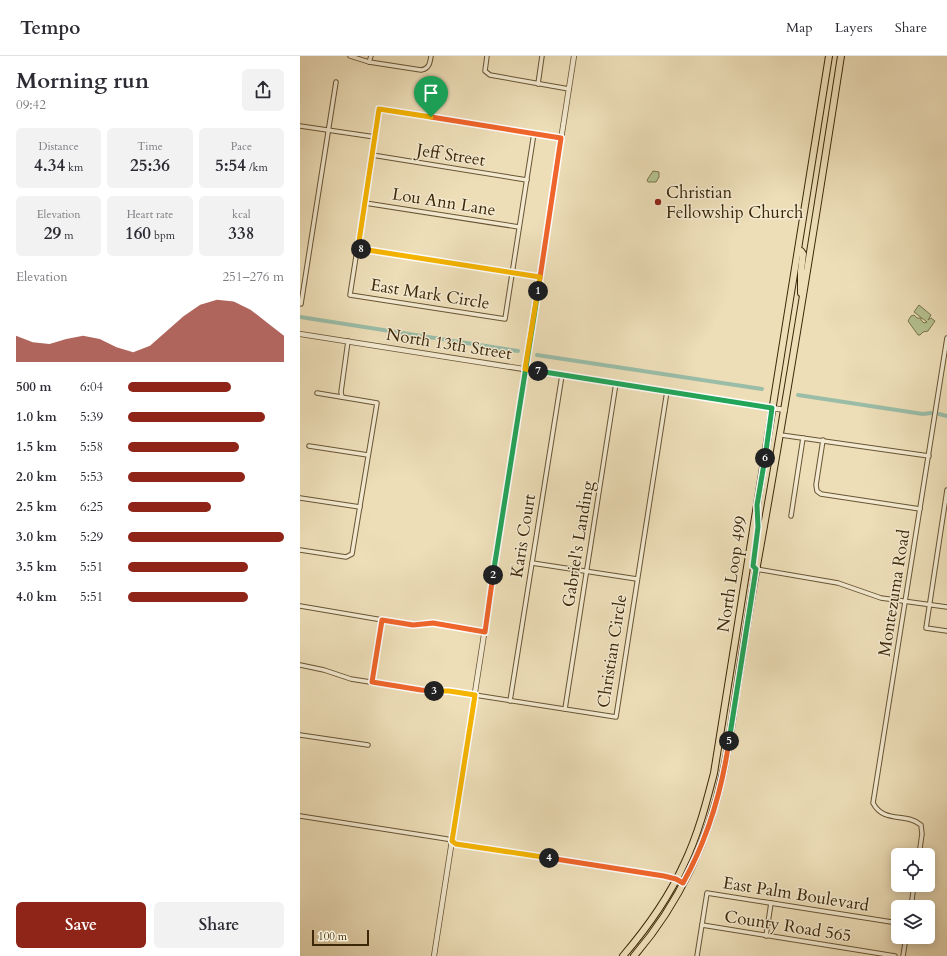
<!DOCTYPE html>
<html lang="en">
<head>
<meta charset="utf-8">
<style>
	body { margin:0; font-family:Cardo,serif; background:#f2f2f3; color:#2b2b33; height:100vh; display:flex; flex-direction:column; font-size:15px; white-space:nowrap }
	* { box-sizing:border-box; margin:0 }
	p { font-size:13px; color:#7c7c81 }
	.icon { flex:none; width:22px; height:22px; fill:none; stroke:currentColor; stroke-width:2; stroke-linecap:round; stroke-linejoin:round }
	.map { position:relative; flex:1; overflow:hidden }
	.drawer { display:flex; flex-direction:column; background:#fff; width:300px }
	.drawer>* { flex:none }
	.buttons { position:absolute; left:591px; top:792px; display:grid; gap:8px }
	.buttons a { display:grid; place-items:center; width:44px; height:44px; border-radius:6px; background:#fff; box-shadow:0 2px 10px #0003; font-size:20px }
	.scale { position:absolute; left:12px; bottom:10px; width:57px; box-sizing:border-box; padding-left:4px; border:2px solid #3c2708; border-top:0; font-size:11px; line-height:14px; white-space:nowrap; color:#3c2708; -webkit-text-stroke:3px #f3ead1; paint-order:stroke }
	.pin { position:absolute; display:grid; place-items:center; width:34px; height:34px; color:#fff; margin:-41px -17px; border-radius:50% 50% 50% 0; rotate:-45deg; box-shadow:0 0 4px #0007 }
	.pin .icon { rotate:45deg }
	.km { position:absolute; width:20px; height:20px; margin:-10px; border-radius:50%; background:#222; color:#fff; font-size:11px; line-height:20px; text-align:center }
	.round { display:grid; place-items:center; flex:none; width:42px; height:42px; border-radius:6px; background:#f2f2f3 }
	.head { display:flex; align-items:center; justify-content:space-between; height:68px; padding:0 16px }
	h1 { font-size:22px; font-weight:800; line-height:30px }
	.figures { display:grid; grid-template-columns:repeat(3,1fr); gap:6px; height:68px; padding:4px 16px }
	.figures div { display:grid; align-content:center; border-radius:6px; background:#f2f2f3; text-align:center }
	.figures b { font-size:17px; font-weight:800 }
	.figures small { font-size:11px; font-weight:400 }
	.figures p { font-size:11px }
	.chart { height:112px; padding:8px 16px }
	.chart p { display:flex; justify-content:space-between }
	.chart svg { width:100%; height:72px; margin-top:4px; fill:#8f2418; opacity:.7 }
	.action { display:flex; gap:8px; margin-top:auto; padding:8px 16px }
	.action a { flex:1; height:46px; border-radius:6px; background:#8f2418; color:#fff; font-size:16px; font-weight:800; line-height:46px; text-align:center }
	.action a+a { background:#f2f2f3; color:#2b2b33 }
	ul { padding:0 16px; list-style:none; font-size:13px }
	li { display:grid; grid-template-columns:64px 48px 1fr; align-items:center; height:30px }
	li i { height:10px; border-radius:5px; background:#8f2418 }
	header { display:flex; align-items:center; gap:24px; box-sizing:border-box; height:56px; padding:0 20px; background:#fff; border-bottom:1px solid #e1e1e2 }
	header strong { font-size:19px }
	nav { display:flex; gap:22px; margin-inline-start:auto; font-size:14px }
	main { display:flex; flex:1; min-height:0 }
	.map>svg:first-child { display:block }
</style>
</head>
<body>
<header>
<strong>Tempo</strong>
<nav><a>Map</a><a>Layers</a><a>Share</a></nav>
</header>
<main>
<section class="drawer">
<div class="head"><div><h1>Morning run</h1><p>09:42</p></div><a class="round"><svg class="icon" aria-label="share" viewBox="0 0 24 24"><path d="M12 15V3M7 8l5-5 5 5M5 13v7h14v-7"/></svg></a></div>
<div class="figures">
<div><p>Distance</p><b>4.34<small> km</small></b></div>
<div><p>Time</p><b>25:36</b></div>
<div><p>Pace</p><b>5:54<small> /km</small></b></div>
</div>
<div class="figures">
<div><p>Elevation</p><b>29<small> m</small></b></div>
<div><p>Heart rate</p><b>160<small> bpm</small></b></div>
<div><p>kcal</p><b>338</b></div>
</div>
<div class="chart"><p><span>Elevation</span>251–276 m</p>
<svg viewBox="0 0 160 44" preserveAspectRatio="none"><path d="M0 44V28L10 32L20 33L30 30L40 28L50 30L60 35L70 38L80 34L90 25L100 16L110 9L120 6L130 7L140 12L150 20L160 28V44z"/></svg>
</div>
<ul>
<li><b>500 m</b>6:04<i style="width:66%"></i></li>
<li><b>1.0 km</b>5:39<i style="width:88%"></i></li>
<li><b>1.5 km</b>5:58<i style="width:71%"></i></li>
<li><b>2.0 km</b>5:53<i style="width:75%"></i></li>
<li><b>2.5 km</b>6:25<i style="width:53%"></i></li>
<li><b>3.0 km</b>5:29<i style="width:100%"></i></li>
<li><b>3.5 km</b>5:51<i style="width:77%"></i></li>
<li><b>4.0 km</b>5:51<i style="width:77%"></i></li>
</ul>
<div class="action"><a>Save</a><a>Share</a></div>
</section>
<div class="map">
<svg width="647" height="900" viewBox="0 0 647 900">
	<rect width="100%" height="100%" fill="#eddeb8"/>
	<filter id="stains"><feTurbulence type="fractalNoise" baseFrequency=".005" numOctaves="4"/><feColorMatrix values="0 0 0 0 .2 0 0 0 0 .09 0 0 0 0 .02 0 0 0 .5 -.17"/></filter>
	<radialGradient id="worn" r=".72"><stop offset=".6" stop-color="#630" stop-opacity="0"/><stop offset="1" stop-color="#630" stop-opacity=".3"/></radialGradient>
	<!-- green -->
	<g fill="#b5c291" stroke="#78744c">
		<path d="M 353,115 L 359,116 L 359,121 L 356,126 L 348,126 L 347,124 Z"/>
		<path d="M 619,249 L 631,259 L 628,264 L 631,262 L 635,265 L 628,275 L 623,276 L 620,279 L 618,279 L 608,265 L 611,260 L 614,259 L 617,262 L 621,262 L 621,264 L 624,267 L 627,266 L 614,256 Z"/>
	</g>
	<g fill="none" stroke-linecap="round" stroke-linejoin="round">
		<!-- canal -->
		<g stroke="#9abda8" stroke-width="4">
			<path d="M 0,261 L 218,295"/>
			<path d="M 237,299 L 462,333"/>
			<path d="M 498,339 L 623,358 L 631,357"/>
			<path d="M 639,358 L 647,360"/>
		</g>
		<!-- minor casing -->
		<g stroke="#685534" stroke-width="5.5">
			<g id="minor">
				<path d="M 50,0 L 69,6 L 121,14 C 129,13 130,7 131,0"/>
				<path d="M 187,0 L 185,15 L 190,19 L 269,33"/>
				<path d="M 69,6 L 71,0"/>
				<path d="M 238,28 L 242,0"/>
				<path d="M 0,70 L 75,81"/>
				<path d="M 234,77 L 205,263 L 50,239 L 79,53 L 261,82"/>
				<path d="M 72,99 L 227,124"/>
				<path d="M 65,147 L 219,171"/>
				<path d="M 58,192 L 240,221"/>
				<path d="M 1,248 L 36,26"/>
				<path d="M 42,341 L 41,336 L 48,285"/>
				<path d="M 481,379 L 629,400"/>
				<path d="M 523,384 L 516,429 L 517,435 L 521,438 L 620,453"/>
				<path d="M 9,390 L 68,399"/>
				<path d="M 647,434 L 626,572 L 647,575"/>
				<path d="M 0,442 L 60,451"/>
				<path d="M 491,460 L 503,382"/>
				<path d="M 0,494 L 46,501 L 52,498 L 77,347 L 17,337"/>
				<path d="M 232,507 L 337,523"/>
				<path d="M 456,513 L 538,527 L 581,542 L 647,551"/>
				<path d="M 0,550 L 106,568 L 133,567 L 185,576"/>
				<path d="M 0,609 L 24,614 L 51,623 L 121,634 L 149,635 L 316,661 L 367,335"/>
				<path d="M 72,627 L 82,564"/>
				<path d="M 210,645 L 262,319"/>
				<path d="M 265,653 L 316,327"/>
				<path d="M 0,679 L 68,689"/>
				<path d="M 0,760 L 147,783 L 152,785"/>
				<path d="M 619,799 L 622,778 L 621,769 C 606,756 584,768 573,747 L 647,282"/>
				<path d="M 611,851 L 614,829"/>
				<path d="M 402,869 L 595,900"/>
				<path d="M 466,880 L 471,847"/>
				<path d="M 397,900 L 407,837 L 598,867"/>
				<path d="M 603,900 L 606,881"/>
			</g>
		</g>
		<!-- tertiary casing -->
		<g stroke="#685534" stroke-width="6">
			<g id="tertiary">
				<path d="M 0,278 L 485,354"/>
				<path d="M 152,785 L 156,788 L 364,820 L 376,823 L 383,827"/>
				<path d="M 134,900 L 274,0"/>
			</g>
		</g>
		<!-- primary casing -->
		<g stroke="#3c2708" stroke-width="8">
			<g id="primary">
				<path d="M 498,195 L 501,195 L 503,198 L 501,215 L 501,237"/>
				<path d="M 454,503 L 458,465"/>
				<path d="M 323,900 C 347,872 369,841 384,808 C 398,779 406,748 414,717 L 529,0"/>
				<path d="M 334,900 C 379,848 409,784 423,717 C 429,691 432,664 436,638 C 443,593 450,548 458,504 C 488,336 515,168 541,0"/>
			</g>
		</g>
		<!-- minor -->
		<use href="#minor" stroke="#f3ead1" stroke-width="3.5"/>
		<!-- tertiary -->
		<use href="#tertiary" stroke="#f3ead1" stroke-width="4.5"/>
		<!-- primary -->
		<use href="#primary" stroke="#eddeb8" stroke-width="6"/>
	</g>
	<g fill="none" stroke-linecap="round" stroke-linejoin="round">
		<!-- split-1 casing -->
		<g stroke="#fff" stroke-width="8">
			<path id="split-1" d="M 131,61 L 261,82 L 238,235"/>
		</g>
		<!-- split-2 casing -->
		<g stroke="#fff" stroke-width="8">
			<path id="split-2" d="M 193,519 L 238,235"/>
		</g>
		<!-- split-3 casing -->
		<g stroke="#fff" stroke-width="8">
			<path id="split-3" d="M 134,635 L 121,634 L 72,626 L 82,564 L 113,569 L 133,567 L 185,576 L 193,519"/>
		</g>
		<!-- split-4 casing -->
		<g stroke="#fff" stroke-width="8">
			<path id="split-4" d="M 134,635 L 149,635 L 175,639 L 152,785 L 156,788 L 249,802"/>
		</g>
		<!-- split-5 casing -->
		<g stroke="#fff" stroke-width="8">
			<path id="split-5" d="M 249,802 L 364,820 L 376,823 L 383,827 C 407,784 422,734 429,685"/>
		</g>
		<!-- split-6 casing -->
		<g stroke="#fff" stroke-width="8">
			<path id="split-6" d="M 429,685 L 456,513 L 453,510 L 458,471 L 457,449 L 465,402"/>
		</g>
		<!-- split-7 casing -->
		<g stroke="#fff" stroke-width="8">
			<path id="split-7" d="M 238,315 L 472,352 L 465,402"/>
		</g>
		<!-- split-8 casing -->
		<g stroke="#fff" stroke-width="8">
			<path id="split-8" d="M 61,193 L 240,221 L 225,313 L 238,315"/>
		</g>
		<!-- split-9 casing -->
		<g stroke="#fff" stroke-width="8">
			<path id="split-9" d="M 61,193 L 58,192 L 79,53 L 131,61"/>
		</g>
		<!-- split-1 -->
		<use href="#split-1" stroke="#f0652b" stroke-width="5"/>
		<!-- split-2 -->
		<use href="#split-2" stroke="#22a559" stroke-width="5"/>
		<!-- split-3 -->
		<use href="#split-3" stroke="#f0652b" stroke-width="5"/>
		<!-- split-4 -->
		<use href="#split-4" stroke="#f5b400" stroke-width="5"/>
		<!-- split-5 -->
		<use href="#split-5" stroke="#f0652b" stroke-width="5"/>
		<!-- split-6 -->
		<use href="#split-6" stroke="#22a559" stroke-width="5"/>
		<!-- split-7 -->
		<use href="#split-7" stroke="#22a559" stroke-width="5"/>
		<!-- split-8 -->
		<use href="#split-8" stroke="#f5b400" stroke-width="5"/>
		<!-- split-9 -->
		<use href="#split-9" stroke="#f5b400" stroke-width="5"/>
	</g>
	<!-- markers -->
	<circle fill="#8f2418" stroke="#f3ead1" stroke-width="1.5" cx="358" cy="146" r="4"/>
	<g text-anchor="middle" dominant-baseline="central" stroke-width="3" stroke-linejoin="round" paint-order="stroke">
		<!-- street labels -->
		<g font-size="17" fill="#3c2708" stroke="#f3ead1">
			<text transform="translate(151 99) rotate(9)">Jeff Street</text>
			<text transform="translate(144 146) rotate(9)">Lou Ann Lane</text>
			<text transform="translate(130 238) rotate(9)">East Mark Circle</text>
			<text transform="translate(149 288) rotate(9)">North 13th Street</text>
			<text transform="translate(223 480) rotate(-81)">Karis Court</text>
			<text transform="translate(278 488) rotate(-81)">Gabriel's Landing</text>
			<text transform="translate(432 518) rotate(-81)">North Loop 499</text>
			<text transform="translate(594 537) rotate(-81)">Montezuma Road</text>
			<text transform="translate(312 595) rotate(-81)">Christian Circle</text>
			<text transform="translate(496 838) rotate(9)">East Palm Boulevard</text>
			<text transform="translate(488 870) rotate(9)">County Road 565</text>
		</g>
		<!-- poi labels -->
		<g font-size="17" fill="#3c2708" stroke="#f3ead1" text-anchor="start">
			<text x="366" y="136">Christian<tspan x="366" dy="20">Fellowship Church</tspan></text>
		</g>
	</g>
	<rect width="100%" height="100%" filter="url(#stains)"/>
	<rect width="100%" height="100%" fill="url(#worn)"/>
</svg>
<div class="buttons">
<a><svg class="icon" aria-label="locate" viewBox="0 0 24 24"><circle cx="12" cy="12" r="6"/><path d="M12 2v4M12 18v4M2 12h4M18 12h4"/></svg></a>
<a><svg class="icon" aria-label="layers" viewBox="0 0 24 24"><path d="M12 4l9 5-9 5-9-5zM3 14l9 5 9-5"/></svg></a>
</div>
<div class="scale">100 m</div>
<div class="pin" style="left:131px;top:61px;background:#1e9e55"><svg class="icon" aria-label="arrive" viewBox="0 0 24 24"><path d="M6 21V4h12l-3 4 3 4H6"/></svg></div>
<b class="km" style="left:238px;top:235px">1</b>
<b class="km" style="left:193px;top:519px">2</b>
<b class="km" style="left:134px;top:635px">3</b>
<b class="km" style="left:249px;top:802px">4</b>
<b class="km" style="left:429px;top:685px">5</b>
<b class="km" style="left:465px;top:402px">6</b>
<b class="km" style="left:238px;top:315px">7</b>
<b class="km" style="left:61px;top:193px">8</b>
</div>
</main>
</body>
</html>
